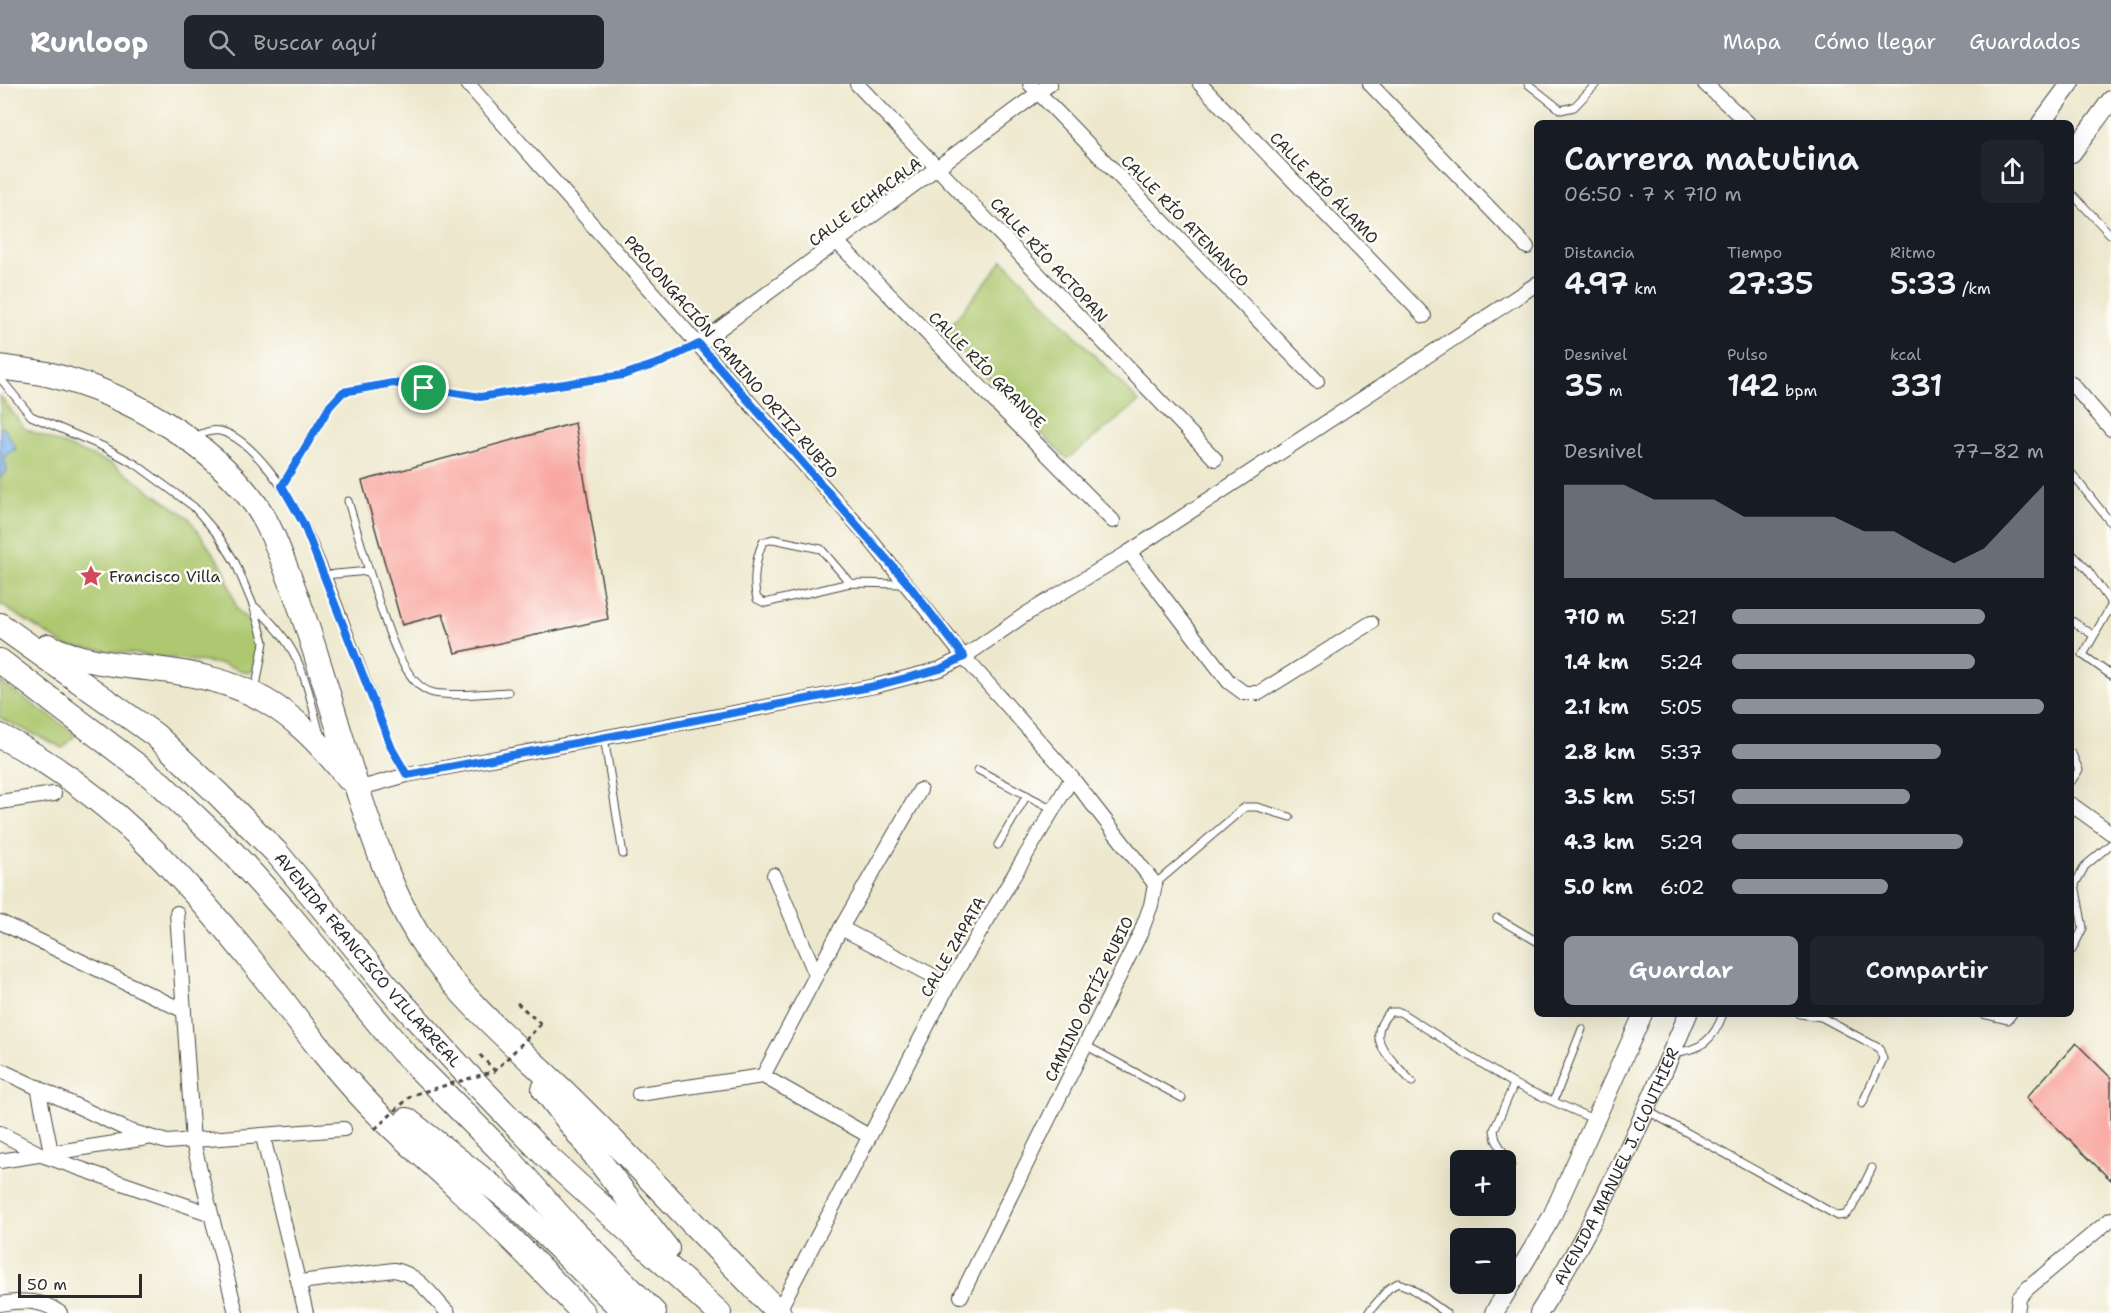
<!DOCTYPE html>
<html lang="es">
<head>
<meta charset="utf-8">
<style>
	body { margin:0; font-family:"Shantell Sans",sans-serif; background:#20242c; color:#f1f3f6; height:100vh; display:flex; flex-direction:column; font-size:22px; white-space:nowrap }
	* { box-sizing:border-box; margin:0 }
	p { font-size:20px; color:#9ea1a6 }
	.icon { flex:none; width:33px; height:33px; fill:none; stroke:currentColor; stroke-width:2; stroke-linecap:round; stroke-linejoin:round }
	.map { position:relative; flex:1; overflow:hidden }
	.panel { position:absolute; left:1534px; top:36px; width:540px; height:897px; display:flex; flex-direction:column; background:#171b24; border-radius:9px; box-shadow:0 6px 24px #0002 }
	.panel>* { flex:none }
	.tools { position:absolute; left:1450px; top:1066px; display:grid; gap:12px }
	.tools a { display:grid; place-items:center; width:66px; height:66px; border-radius:9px; background:#171b24; box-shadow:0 6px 24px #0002; font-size:30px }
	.scale { position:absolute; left:18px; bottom:15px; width:124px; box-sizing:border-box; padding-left:6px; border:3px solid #2b2b2b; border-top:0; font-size:16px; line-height:21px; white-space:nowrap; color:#2b2b2b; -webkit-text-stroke:4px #fdfcf7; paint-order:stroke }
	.pin { position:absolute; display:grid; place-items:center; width:51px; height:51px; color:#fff; margin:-26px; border:3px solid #fff; border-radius:50%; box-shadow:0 2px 6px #0007 }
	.round { display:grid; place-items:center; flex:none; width:63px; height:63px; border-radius:9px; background:#20242c }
	.summary { display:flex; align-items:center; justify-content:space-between; height:102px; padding:0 30px }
	h1 { font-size:33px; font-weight:600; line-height:45px }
	.figures { display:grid; grid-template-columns:repeat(3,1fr); gap:9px; height:102px; padding:6px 30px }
	.figures div { display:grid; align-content:center }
	.figures b { font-size:30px; font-weight:600 }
	.figures small { font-size:16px; font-weight:400 }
	.figures p { font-size:16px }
	.chart { height:168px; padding:12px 30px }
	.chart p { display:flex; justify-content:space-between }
	.chart svg { width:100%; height:108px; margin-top:6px; fill:#8c9099; opacity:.7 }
	.primary-button { display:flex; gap:12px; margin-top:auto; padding:12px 30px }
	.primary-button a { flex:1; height:69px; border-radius:9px; background:#8c9099; color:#fff; font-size:24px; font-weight:600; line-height:69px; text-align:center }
	.primary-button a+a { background:#20242c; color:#f1f3f6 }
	ul { padding:0 30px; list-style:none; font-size:20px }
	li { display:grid; grid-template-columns:96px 72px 1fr; align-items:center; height:45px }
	li i { height:15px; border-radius:8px; background:#8c9099 }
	header { display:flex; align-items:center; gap:36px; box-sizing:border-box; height:84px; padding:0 30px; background:#8c9099; color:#fff }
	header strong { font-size:28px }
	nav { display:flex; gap:33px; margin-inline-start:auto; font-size:21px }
	.search { width:420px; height:54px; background:#20242c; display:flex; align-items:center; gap:15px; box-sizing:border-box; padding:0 21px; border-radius:9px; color:#9ea1a6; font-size:22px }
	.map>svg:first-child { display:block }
</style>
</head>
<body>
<header>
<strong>Runloop</strong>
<div class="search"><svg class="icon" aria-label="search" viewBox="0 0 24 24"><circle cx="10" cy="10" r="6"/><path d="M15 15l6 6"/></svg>Buscar aquí</div>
<nav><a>Mapa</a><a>Cómo llegar</a><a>Guardados</a></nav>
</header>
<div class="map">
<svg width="2111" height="1229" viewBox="0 0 2111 1229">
	<rect width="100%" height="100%" fill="#fdfcf7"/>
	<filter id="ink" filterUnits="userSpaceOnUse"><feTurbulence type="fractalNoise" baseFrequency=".0167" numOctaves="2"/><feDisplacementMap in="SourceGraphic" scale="12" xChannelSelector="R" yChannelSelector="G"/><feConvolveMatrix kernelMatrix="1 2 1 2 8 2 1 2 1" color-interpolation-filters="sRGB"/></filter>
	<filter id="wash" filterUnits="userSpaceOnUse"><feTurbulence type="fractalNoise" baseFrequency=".008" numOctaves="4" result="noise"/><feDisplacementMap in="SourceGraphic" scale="24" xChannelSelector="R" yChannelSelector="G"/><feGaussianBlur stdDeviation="1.35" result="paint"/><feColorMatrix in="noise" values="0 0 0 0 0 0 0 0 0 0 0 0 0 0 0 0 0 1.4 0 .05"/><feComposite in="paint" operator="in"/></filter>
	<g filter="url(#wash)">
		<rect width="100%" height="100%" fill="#ede8cd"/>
		<!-- green -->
		<g fill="#adc86f" stroke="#6c7a4d" stroke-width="1.5">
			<path d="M 1003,176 L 1139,318 L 1067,375 L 944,250 Z"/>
			<path d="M 0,312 L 25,345 L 112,380 L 189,434 L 224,485 L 237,526 L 256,543 L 261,562 L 260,582 L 249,589 L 222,580 L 66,562 L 0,520 Z"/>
			<path d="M 0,598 L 76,650 L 63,664 L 0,634 Z"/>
		</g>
		<!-- water -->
		<path fill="#80b6ef" stroke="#56708d" stroke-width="1.5" d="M 0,344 L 4,344 L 16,365 L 4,372 L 7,387 L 0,394 Z"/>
		<g id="blocks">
			<!-- building -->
			<g fill="#f9a8a2">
				<path d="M 575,339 L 608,535 L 455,569 L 443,530 L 402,541 L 362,397 Z"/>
				<path d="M 2076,959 L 2111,994 L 2111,1096 L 2026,1014 Z"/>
			</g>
		</g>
	</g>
	<g filter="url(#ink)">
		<use href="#blocks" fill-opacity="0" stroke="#484743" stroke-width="1.5"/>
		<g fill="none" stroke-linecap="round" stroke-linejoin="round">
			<!-- lane casing -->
			<g stroke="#484743" stroke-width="9">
				<g id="lane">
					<path d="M 1528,0 L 1561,26 L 1574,23 L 1596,0"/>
					<path d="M 2072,110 L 2111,151"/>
					<path d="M 0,294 L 31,332 L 104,363 L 137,381 L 194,423 L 218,451 L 235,478 L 253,521 L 264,558 L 255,608"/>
					<path d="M 194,353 C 202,350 211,345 220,347 C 252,354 290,412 304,440 C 339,512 363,591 392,665 L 407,691"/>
					<path d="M 2072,390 L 2111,439"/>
					<path d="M 282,402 L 330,322 L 343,308 L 393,299 L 480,313 L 623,291 L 662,278 L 698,261"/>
					<path d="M 348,417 L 369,487"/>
					<path d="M 2072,470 L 2087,485 L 2111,519"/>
					<path d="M 325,491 L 369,487 C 380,518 399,603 434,609 C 457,613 485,609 508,608"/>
					<path d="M 850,499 L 821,465 L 773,455 L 763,458 C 756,473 752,498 757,515 L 765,519 L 850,499 L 904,500"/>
					<path d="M 2111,522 L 2083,571 L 2111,591"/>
					<path d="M 255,523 C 301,563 305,594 320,651"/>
					<path d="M 2072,537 L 2093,551"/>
					<path d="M 604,653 L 623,770"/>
					<path d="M 2072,670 L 2079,686 L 2072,696"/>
					<path d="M 978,686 L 1053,725"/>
					<path d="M 998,761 L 1027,711"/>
					<path d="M 1155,800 L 1245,723 L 1257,723 L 1290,733"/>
					<path d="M 1497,834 L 1538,858"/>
					<path d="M 2072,866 L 2083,844 L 2075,800 L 2085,782 L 2111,760"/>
					<path d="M 1800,930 L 1821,933 L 1879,964 L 1883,975 L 1862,1020"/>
					<path d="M 1983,930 L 2008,936 L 2013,930"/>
					<path d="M 1085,961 L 1182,1014"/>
					<path d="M 1674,968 C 1701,967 1714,955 1723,930"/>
					<path d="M 1412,998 C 1392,975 1362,956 1390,928 L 1400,928 L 1514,1000 L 1593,1035"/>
					<path d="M 1554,1016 L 1582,945"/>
					<path d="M 1646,1026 L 1838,1132 L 1845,1131 L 1852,1124 L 1872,1084"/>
					<path d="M 1511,1081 L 1496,1056 L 1494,1046 L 1514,1000"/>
					<path d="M 1368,1229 L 1389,1204 L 1398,1199 L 1411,1204 L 1446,1229"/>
				</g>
			</g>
			<!-- street casing -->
			<g stroke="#484743" stroke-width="16">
				<g id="street">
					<path d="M 468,0 L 869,454 L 964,573 L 1072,694 L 1155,800 L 1151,821 L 1141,848 L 961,1212"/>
					<path d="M 857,0 L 1215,375"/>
					<path d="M 1030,0 L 1317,297"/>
					<path d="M 1200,0 L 1424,232"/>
					<path d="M 1370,0 L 1527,163"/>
					<path d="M 1705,0 L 1748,39"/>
					<path d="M 838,159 L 1113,437"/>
					<path d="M 699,260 L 1050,0"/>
					<path d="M 2072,300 L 2111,345"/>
					<path d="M 1129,468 L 1229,598 L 1244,609 L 1259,609 L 1371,539"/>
					<path d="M 357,705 L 407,691 L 875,602 L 940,585 L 964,573 L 1026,530 L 1129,468 L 1538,199"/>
					<path d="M 0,718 L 54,710"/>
					<path d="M 2072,721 L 2111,749"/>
					<path d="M 774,791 L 816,891"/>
					<path d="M 177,829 L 193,1058 L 236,1229"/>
					<path d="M 0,838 L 184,927"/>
					<path d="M 841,844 L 949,900"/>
					<path d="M 0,986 L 130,1047 L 167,1058 L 344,1045"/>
					<path d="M 763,992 L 869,1052"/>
					<path d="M 38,1003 L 51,1068"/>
					<path d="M 639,1010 L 763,992 L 841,844 L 920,706"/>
					<path d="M 0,1049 L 44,1072 L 211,1130"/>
					<path d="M 263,1053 L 306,1229"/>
					<path d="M 0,1077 L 147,1054"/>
					<path d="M 300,1198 L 394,1186 C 418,1190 432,1212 448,1229"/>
					<path d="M 0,1220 C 22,1216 41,1215 60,1229"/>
					<path d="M 778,1228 L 949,900 L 1072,694"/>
					<path d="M 2017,1229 L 2019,1214 L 2028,1204 L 2111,1135"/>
				</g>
			</g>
			<!-- secondary casing -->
			<g stroke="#484743" stroke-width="20">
				<g id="secondary">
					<path d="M 2041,39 L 2070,0"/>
					<path d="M 2072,69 L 2111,16"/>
					<path d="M 1494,1229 L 1551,1134 L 1643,930"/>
					<path id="s1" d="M 1539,1229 C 1599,1135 1644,1033 1688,930"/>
				</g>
			</g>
			<!-- highway casing -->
			<g stroke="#484743" stroke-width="26">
				<g id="highway">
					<path d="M 0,283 C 17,286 34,287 51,291 C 127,310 208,356 255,420 C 271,442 280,470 290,495 C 319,569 337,647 363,722 C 380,773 398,824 429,868 C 467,921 517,963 563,1007 C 637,1079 707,1155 779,1229"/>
					<path id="s2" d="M 0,541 L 155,651 L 217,709 L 276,768 L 392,908 L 464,987 L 544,1070 L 719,1229"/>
					<path d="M 48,562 C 82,578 118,581 155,585 C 248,596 290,621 348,694"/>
					<path d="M 0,577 L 160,699 L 234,770 L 290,832 L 402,967 L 509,1075 L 570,1144 L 654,1229"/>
					<path d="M 0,652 C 103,704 183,791 254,880 C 290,925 323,972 363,1014 C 392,1046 427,1074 458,1104 C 502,1144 543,1186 583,1229"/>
					<path d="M 544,1005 L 667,1165"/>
					<path d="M 407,1036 L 512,1118 L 626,1229"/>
				</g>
			</g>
			<!-- path -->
			<g stroke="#484743" stroke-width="3" stroke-dasharray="4.5 4.5" stroke-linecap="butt">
				<path d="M 517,919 L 541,940"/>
				<path d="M 480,971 L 495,987"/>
			</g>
			<!-- lane -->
			<use href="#lane" stroke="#fff" stroke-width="7"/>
			<!-- street -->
			<use href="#street" stroke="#fff" stroke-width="14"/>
			<!-- secondary -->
			<use href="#secondary" stroke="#fff" stroke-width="18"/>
			<!-- highway -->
			<use href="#highway" stroke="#fff" stroke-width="24"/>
			<!-- path-bridge -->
			<path stroke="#484743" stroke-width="3" stroke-dasharray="4.5 4.5" stroke-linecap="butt" d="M 375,1045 L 412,1011 L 495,987 L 541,940"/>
		</g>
	</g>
	<g fill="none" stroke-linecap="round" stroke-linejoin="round" filter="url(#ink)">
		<!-- route casing -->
		<g stroke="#fff" stroke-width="12">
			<path id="route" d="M 699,260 L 909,501 L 964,573 L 940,585 L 875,602 L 407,691 L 392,665 L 303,439 L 282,402 L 330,322 L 343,308 L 393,299 L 480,313 L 623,291 L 662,278 Z"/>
		</g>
		<!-- route -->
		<use href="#route" stroke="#1a73e8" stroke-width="8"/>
	</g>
	<!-- icons -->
	<defs>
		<g id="sight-bare" transform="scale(1.8)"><path d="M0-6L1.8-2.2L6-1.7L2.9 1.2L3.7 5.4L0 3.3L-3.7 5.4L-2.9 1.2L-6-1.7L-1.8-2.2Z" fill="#d1495b" stroke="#fdfcf7" stroke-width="2.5" paint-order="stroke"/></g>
	</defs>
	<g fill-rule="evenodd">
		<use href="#sight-bare" x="91" y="492"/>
	</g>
	<g text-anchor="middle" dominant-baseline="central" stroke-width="5" stroke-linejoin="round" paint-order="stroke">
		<!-- street labels -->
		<g font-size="16" fill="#2b2b2b" stroke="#fdfcf7">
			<text transform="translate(1324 104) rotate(46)">CALLE RÍO ÁLAMO</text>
			<text transform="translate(865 118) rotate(-37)">CALLE ECHACALA</text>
			<text transform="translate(1185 137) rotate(46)">CALLE RÍO ATENANCO</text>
			<text transform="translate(1049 176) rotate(47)">CALLE RÍO ACTOPAN</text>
			<text transform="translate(731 273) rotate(49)">PROLONGACIÓN CAMINO ORTIZ RUBIO</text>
			<text transform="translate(987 286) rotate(45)">CALLE RÍO GRANDE</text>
			<text transform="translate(953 863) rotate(-60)">CALLE ZAPATA</text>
			<text stroke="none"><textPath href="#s2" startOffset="500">AVENIDA FRANCISCO VILLARREAL</textPath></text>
			<text transform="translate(1089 915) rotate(-64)">CAMINO ORTÍZ RUBIO</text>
			<text stroke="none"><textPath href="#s1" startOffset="166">AVENIDA MANUEL J. CLOUTHIER</textPath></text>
		</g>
		<!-- poi labels -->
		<g font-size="16" fill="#2b2b2b" stroke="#fdfcf7" text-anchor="start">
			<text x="109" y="492">Francisco Villa</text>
		</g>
	</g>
</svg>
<div class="tools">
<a>+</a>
<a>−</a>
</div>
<div class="scale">50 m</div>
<div class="pin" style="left:424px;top:304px;background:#1e9e55"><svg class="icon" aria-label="arrive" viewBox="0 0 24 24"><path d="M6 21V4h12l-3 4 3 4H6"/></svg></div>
<section class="panel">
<div class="summary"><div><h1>Carrera matutina</h1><p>06:50 · 7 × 710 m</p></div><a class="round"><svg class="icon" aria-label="share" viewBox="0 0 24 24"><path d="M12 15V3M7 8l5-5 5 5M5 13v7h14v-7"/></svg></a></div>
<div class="figures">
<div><p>Distancia</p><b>4.97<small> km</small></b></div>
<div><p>Tiempo</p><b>27:35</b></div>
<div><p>Ritmo</p><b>5:33<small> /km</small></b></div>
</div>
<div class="figures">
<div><p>Desnivel</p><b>35<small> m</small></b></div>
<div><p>Pulso</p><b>142<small> bpm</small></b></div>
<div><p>kcal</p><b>331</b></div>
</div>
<div class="chart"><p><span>Desnivel</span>77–82 m</p>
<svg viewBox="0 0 160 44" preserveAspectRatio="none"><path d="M0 44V6L10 6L20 6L30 12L40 12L50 12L60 19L70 19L80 19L90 19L100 25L110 25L120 32L130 38L140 32L150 19L160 6V44z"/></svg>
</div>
<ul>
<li><b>710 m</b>5:21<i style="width:81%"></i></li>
<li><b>1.4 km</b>5:24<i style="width:78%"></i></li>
<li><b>2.1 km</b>5:05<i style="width:100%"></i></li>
<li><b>2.8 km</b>5:37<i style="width:67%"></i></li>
<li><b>3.5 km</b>5:51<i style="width:57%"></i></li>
<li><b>4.3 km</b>5:29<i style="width:74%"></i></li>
<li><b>5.0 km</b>6:02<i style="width:50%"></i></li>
</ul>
<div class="primary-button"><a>Guardar</a><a>Compartir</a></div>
</section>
</div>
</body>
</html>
